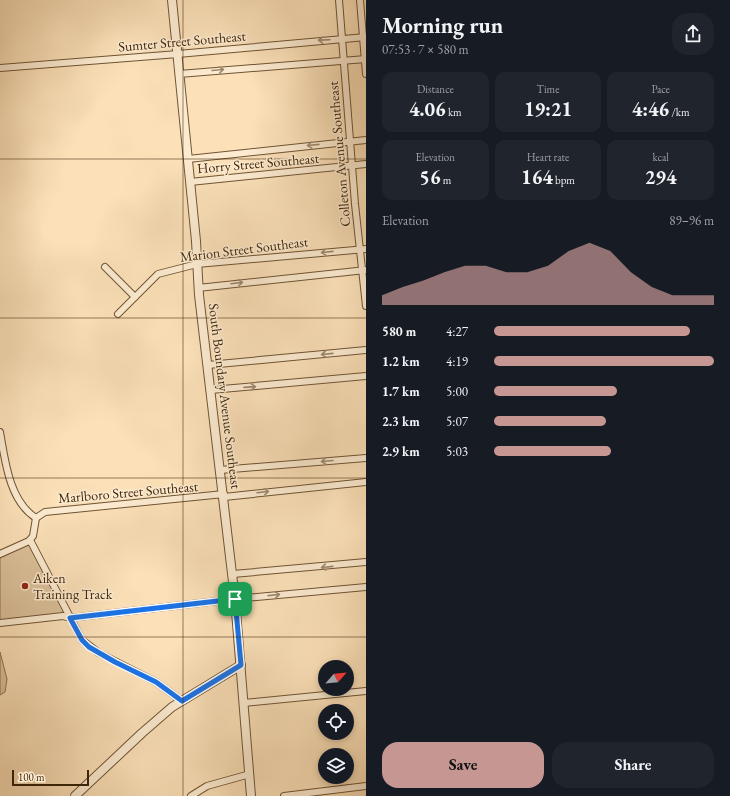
<!DOCTYPE html>
<html lang="en">
<head>
<meta charset="utf-8">
<style>
	body { margin:0; font-family:"EB Garamond",serif; background:#20242c; color:#f1f3f6; height:100vh; display:flex; flex-direction:column; font-size:15px; white-space:nowrap }
	* { box-sizing:border-box; margin:0 }
	p { font-size:13px; color:#9ea1a6 }
	.icon { flex:none; width:22px; height:22px; fill:none; stroke:currentColor; stroke-width:2; stroke-linecap:round; stroke-linejoin:round }
	.map { position:relative; flex:1; overflow:hidden }
	.panel { display:flex; flex-direction:column; background:#171b24; width:364px }
	.panel>* { flex:none }
	.needle { width:26px; rotate:63deg }
	.tools { position:absolute; left:318px; top:660px; display:grid; gap:8px }
	.tools a { display:grid; place-items:center; width:36px; height:36px; border-radius:50%; background:#171b24; box-shadow:0 2px 6px #0003; font-size:20px }
	.scale { position:absolute; left:12px; bottom:10px; width:77px; box-sizing:border-box; padding-left:4px; border:2px solid #402608; border-top:0; font-size:11px; line-height:14px; white-space:nowrap; color:#402608; -webkit-text-stroke:3px #fcebd1; paint-order:stroke }
	.pin { position:absolute; display:grid; place-items:center; width:34px; height:34px; color:#fff; margin:-17px; border-radius:8px; box-shadow:0 2px 6px #0006 }
	.round { display:grid; place-items:center; flex:none; width:42px; height:42px; border-radius:16px; background:#20242c }
	.head { display:flex; align-items:center; justify-content:space-between; height:68px; padding:0 16px }
	h1 { font-size:22px; font-weight:700; line-height:30px }
	.figures { display:grid; grid-template-columns:repeat(3,1fr); gap:6px; height:68px; padding:4px 16px }
	.figures div { display:grid; align-content:center; border-radius:10px; background:#20242c; text-align:center }
	.figures b { font-size:20px; font-weight:700 }
	.figures small { font-size:11px; font-weight:400 }
	.figures p { font-size:11px }
	.chart { height:112px; padding:8px 16px }
	.chart p { display:flex; justify-content:space-between }
	.chart svg { width:100%; height:72px; margin-top:4px; fill:#c59692; opacity:.7 }
	.action { display:flex; gap:8px; margin-top:auto; padding:8px 16px }
	.action a { flex:1; height:46px; border-radius:16px; background:#c59692; color:#111; font-size:16px; font-weight:700; line-height:46px; text-align:center }
	.action a+a { background:#20242c; color:#f1f3f6 }
	ul { padding:0 16px; list-style:none; font-size:13px }
	li { display:grid; grid-template-columns:64px 48px 1fr; align-items:center; height:30px }
	li i { height:10px; border-radius:5px; background:#c59692 }
	main { display:flex; flex:1; min-height:0 }
	.map>svg:first-child { display:block }
</style>
</head>
<body>
<main>
<div class="map">
<svg width="366" height="796" viewBox="0 0 366 796">
	<rect width="100%" height="100%" fill="#fbe0b8"/>
	<filter id="stains"><feTurbulence type="fractalNoise" baseFrequency=".005" numOctaves="4"/><feColorMatrix values="0 0 0 0 .2 0 0 0 0 .09 0 0 0 0 .02 0 0 0 .5 -.17"/></filter>
	<radialGradient id="worn" r=".72"><stop offset=".6" stop-color="#630" stop-opacity="0"/><stop offset="1" stop-color="#630" stop-opacity=".3"/></radialGradient>
	<!-- green -->
	<g fill="#dbc09a" stroke="#8e7351">
		<path d="M 29,544 L 65,614 L 0,623 L 0,558 Z"/>
		<path d="M 0,652 L 7,679 L 5,692 L 0,695 Z"/>
	</g>
	<g fill="none" stroke-linecap="round" stroke-linejoin="round">
		<!-- minor casing -->
		<g stroke="#6f5434" stroke-width="8">
			<g id="minor">
				<path d="M 339,0 L 355,204 L 366,306"/>
				<path d="M 360,0 L 366,74"/>
				<path d="M 0,68 L 178,54 L 366,37"/>
				<path d="M 179,74 L 366,59"/>
				<path d="M 188,159 L 366,140"/>
				<path d="M 190,182 L 366,164"/>
				<path d="M 105,267 L 135,297"/>
				<path d="M 198,288 L 366,270"/>
				<path d="M 118,314 L 158,274 L 197,264 L 366,249"/>
				<path d="M 208,365 L 366,350"/>
				<path d="M 211,390 L 366,376"/>
				<path d="M 0,432 C 5,460 9,501 36,518"/>
				<path d="M 220,470 L 366,458"/>
				<path d="M 224,497 L 366,482"/>
				<path d="M 36,518 L 45,512 L 224,494"/>
				<path d="M 30,540 L 82,640 L 99,653 L 156,682 L 182,701"/>
				<path d="M 0,554 L 29,541 L 33,536 L 36,518"/>
				<path d="M 233,574 L 366,562"/>
				<path d="M 0,623 L 63,616 L 70,618 L 235,599 L 366,587"/>
				<path d="M 244,703 L 366,691"/>
				<path d="M 191,796 L 207,786 L 250,774"/>
				<path d="M 284,796 L 366,786"/>
			</g>
		</g>
		<!-- tertiary casing -->
		<g stroke="#6f5434" stroke-width="10">
			<g id="tertiary">
				<path d="M 172,0 L 196,241 L 199,295 L 235,599 L 251,796"/>
				<path d="M 75,796 L 142,733 L 172,707 L 241,665"/>
			</g>
		</g>
		<!-- minor -->
		<use href="#minor" stroke="#fcebd1" stroke-width="6"/>
		<!-- tertiary -->
		<use href="#tertiary" stroke="#fcebd1" stroke-width="8"/>
	</g>
	<!-- one-way arrows -->
	<defs><path id="oneway-shaft" d="M-6 0H5M1.5-3L5.5 0L1.5 3" fill="none" stroke-width="1.6" stroke-linecap="round" stroke-linejoin="round"/></defs>
	<g stroke="#9e886c">
		<use href="#oneway-shaft" transform="translate(324 40) rotate(178)"/>
		<use href="#oneway-shaft" transform="translate(218 70) rotate(-5)"/>
		<use href="#oneway-shaft" transform="translate(313 145) rotate(174)"/>
		<use href="#oneway-shaft" transform="translate(327 252) rotate(174)"/>
		<use href="#oneway-shaft" transform="translate(237 283) rotate(-7)"/>
		<use href="#oneway-shaft" transform="translate(327 354) rotate(174)"/>
		<use href="#oneway-shaft" transform="translate(250 387) rotate(-4)"/>
		<use href="#oneway-shaft" transform="translate(327 461) rotate(175)"/>
		<use href="#oneway-shaft" transform="translate(263 492) rotate(-7)"/>
		<use href="#oneway-shaft" transform="translate(327 567) rotate(174)"/>
		<use href="#oneway-shaft" transform="translate(274 595) rotate(-6)"/>
	</g>
	<g fill="none" stroke-linecap="round" stroke-linejoin="round">
		<!-- route casing -->
		<g stroke="#fff" stroke-width="8">
			<path id="route" d="M 235,599 L 241,665 L 182,701 L 156,682 L 115,662 L 89,647 L 82,640 L 70,618 Z"/>
		</g>
		<!-- route -->
		<use href="#route" stroke="#1a73e8" stroke-width="5"/>
	</g>
	<!-- grid -->
	<path fill="none" stroke="#402608" stroke-width="1" stroke-opacity="0.55" d="M 183,0 L 183,796M 0,159 L 366,159M 0,318 L 366,318M 0,478 L 366,478M 0,637 L 366,637"/>
	<!-- markers -->
	<circle fill="#8f2418" stroke="#fcebd1" stroke-width="1.5" cx="25" cy="586" r="4"/>
	<g text-anchor="middle" dominant-baseline="central" stroke-width="3" stroke-linejoin="round" paint-order="stroke">
		<!-- street labels -->
		<g font-size="14" fill="#402608" stroke="#fcebd1">
			<text transform="translate(182 41) rotate(-5)">Sumter Street Southeast</text>
			<text transform="translate(339 154) rotate(-95)">Colleton Avenue Southeast</text>
			<text transform="translate(258 163) rotate(-5)">Horry Street Southeast</text>
			<text transform="translate(244 249) rotate(-7)">Marion Street Southeast</text>
			<text transform="translate(225 396) rotate(83)">South Boundary Avenue Southeast</text>
			<text transform="translate(128 492) rotate(-5)">Marlboro Street Southeast</text>
		</g>
		<!-- poi labels -->
		<g font-size="14" fill="#402608" stroke="#fcebd1" text-anchor="start">
			<text x="33" y="578">Aiken<tspan x="33" dy="16">Training Track</tspan></text>
		</g>
	</g>
	<rect width="100%" height="100%" filter="url(#stains)"/>
	<rect width="100%" height="100%" fill="url(#worn)"/>
</svg>
<div class="tools">
<a><svg class="needle" viewBox="-14 -14 28 28"><path d="M0-13l5 13h-10z" fill="#e53935"/><path d="M0 13l5-13h-10z" fill="#9ea1a6"/></svg></a>
<a><svg class="icon" aria-label="locate" viewBox="0 0 24 24"><circle cx="12" cy="12" r="6"/><path d="M12 2v4M12 18v4M2 12h4M18 12h4"/></svg></a>
<a><svg class="icon" aria-label="layers" viewBox="0 0 24 24"><path d="M12 4l9 5-9 5-9-5zM3 14l9 5 9-5"/></svg></a>
</div>
<div class="scale">100 m</div>
<div class="pin" style="left:235px;top:599px;background:#1e9e55"><svg class="icon" aria-label="arrive" viewBox="0 0 24 24"><path d="M6 21V4h12l-3 4 3 4H6"/></svg></div>
</div>
<section class="panel">
<div class="head"><div><h1>Morning run</h1><p>07:53 · 7 × 580 m</p></div><a class="round"><svg class="icon" aria-label="share" viewBox="0 0 24 24"><path d="M12 15V3M7 8l5-5 5 5M5 13v7h14v-7"/></svg></a></div>
<div class="figures">
<div><p>Distance</p><b>4.06<small> km</small></b></div>
<div><p>Time</p><b>19:21</b></div>
<div><p>Pace</p><b>4:46<small> /km</small></b></div>
</div>
<div class="figures">
<div><p>Elevation</p><b>56<small> m</small></b></div>
<div><p>Heart rate</p><b>164<small> bpm</small></b></div>
<div><p>kcal</p><b>294</b></div>
</div>
<div class="chart"><p><span>Elevation</span>89–96 m</p>
<svg viewBox="0 0 160 44" preserveAspectRatio="none"><path d="M0 44V38L10 33L20 29L30 24L40 20L50 20L60 24L70 24L80 20L90 11L100 6L110 11L120 24L130 33L140 38L150 38L160 38V44z"/></svg>
</div>
<ul>
<li><b>580 m</b>4:27<i style="width:89%"></i></li>
<li><b>1.2 km</b>4:19<i style="width:100%"></i></li>
<li><b>1.7 km</b>5:00<i style="width:56%"></i></li>
<li><b>2.3 km</b>5:07<i style="width:51%"></i></li>
<li><b>2.9 km</b>5:03<i style="width:53%"></i></li>
</ul>
<div class="action"><a>Save</a><a>Share</a></div>
</section>
</main>
</body>
</html>
